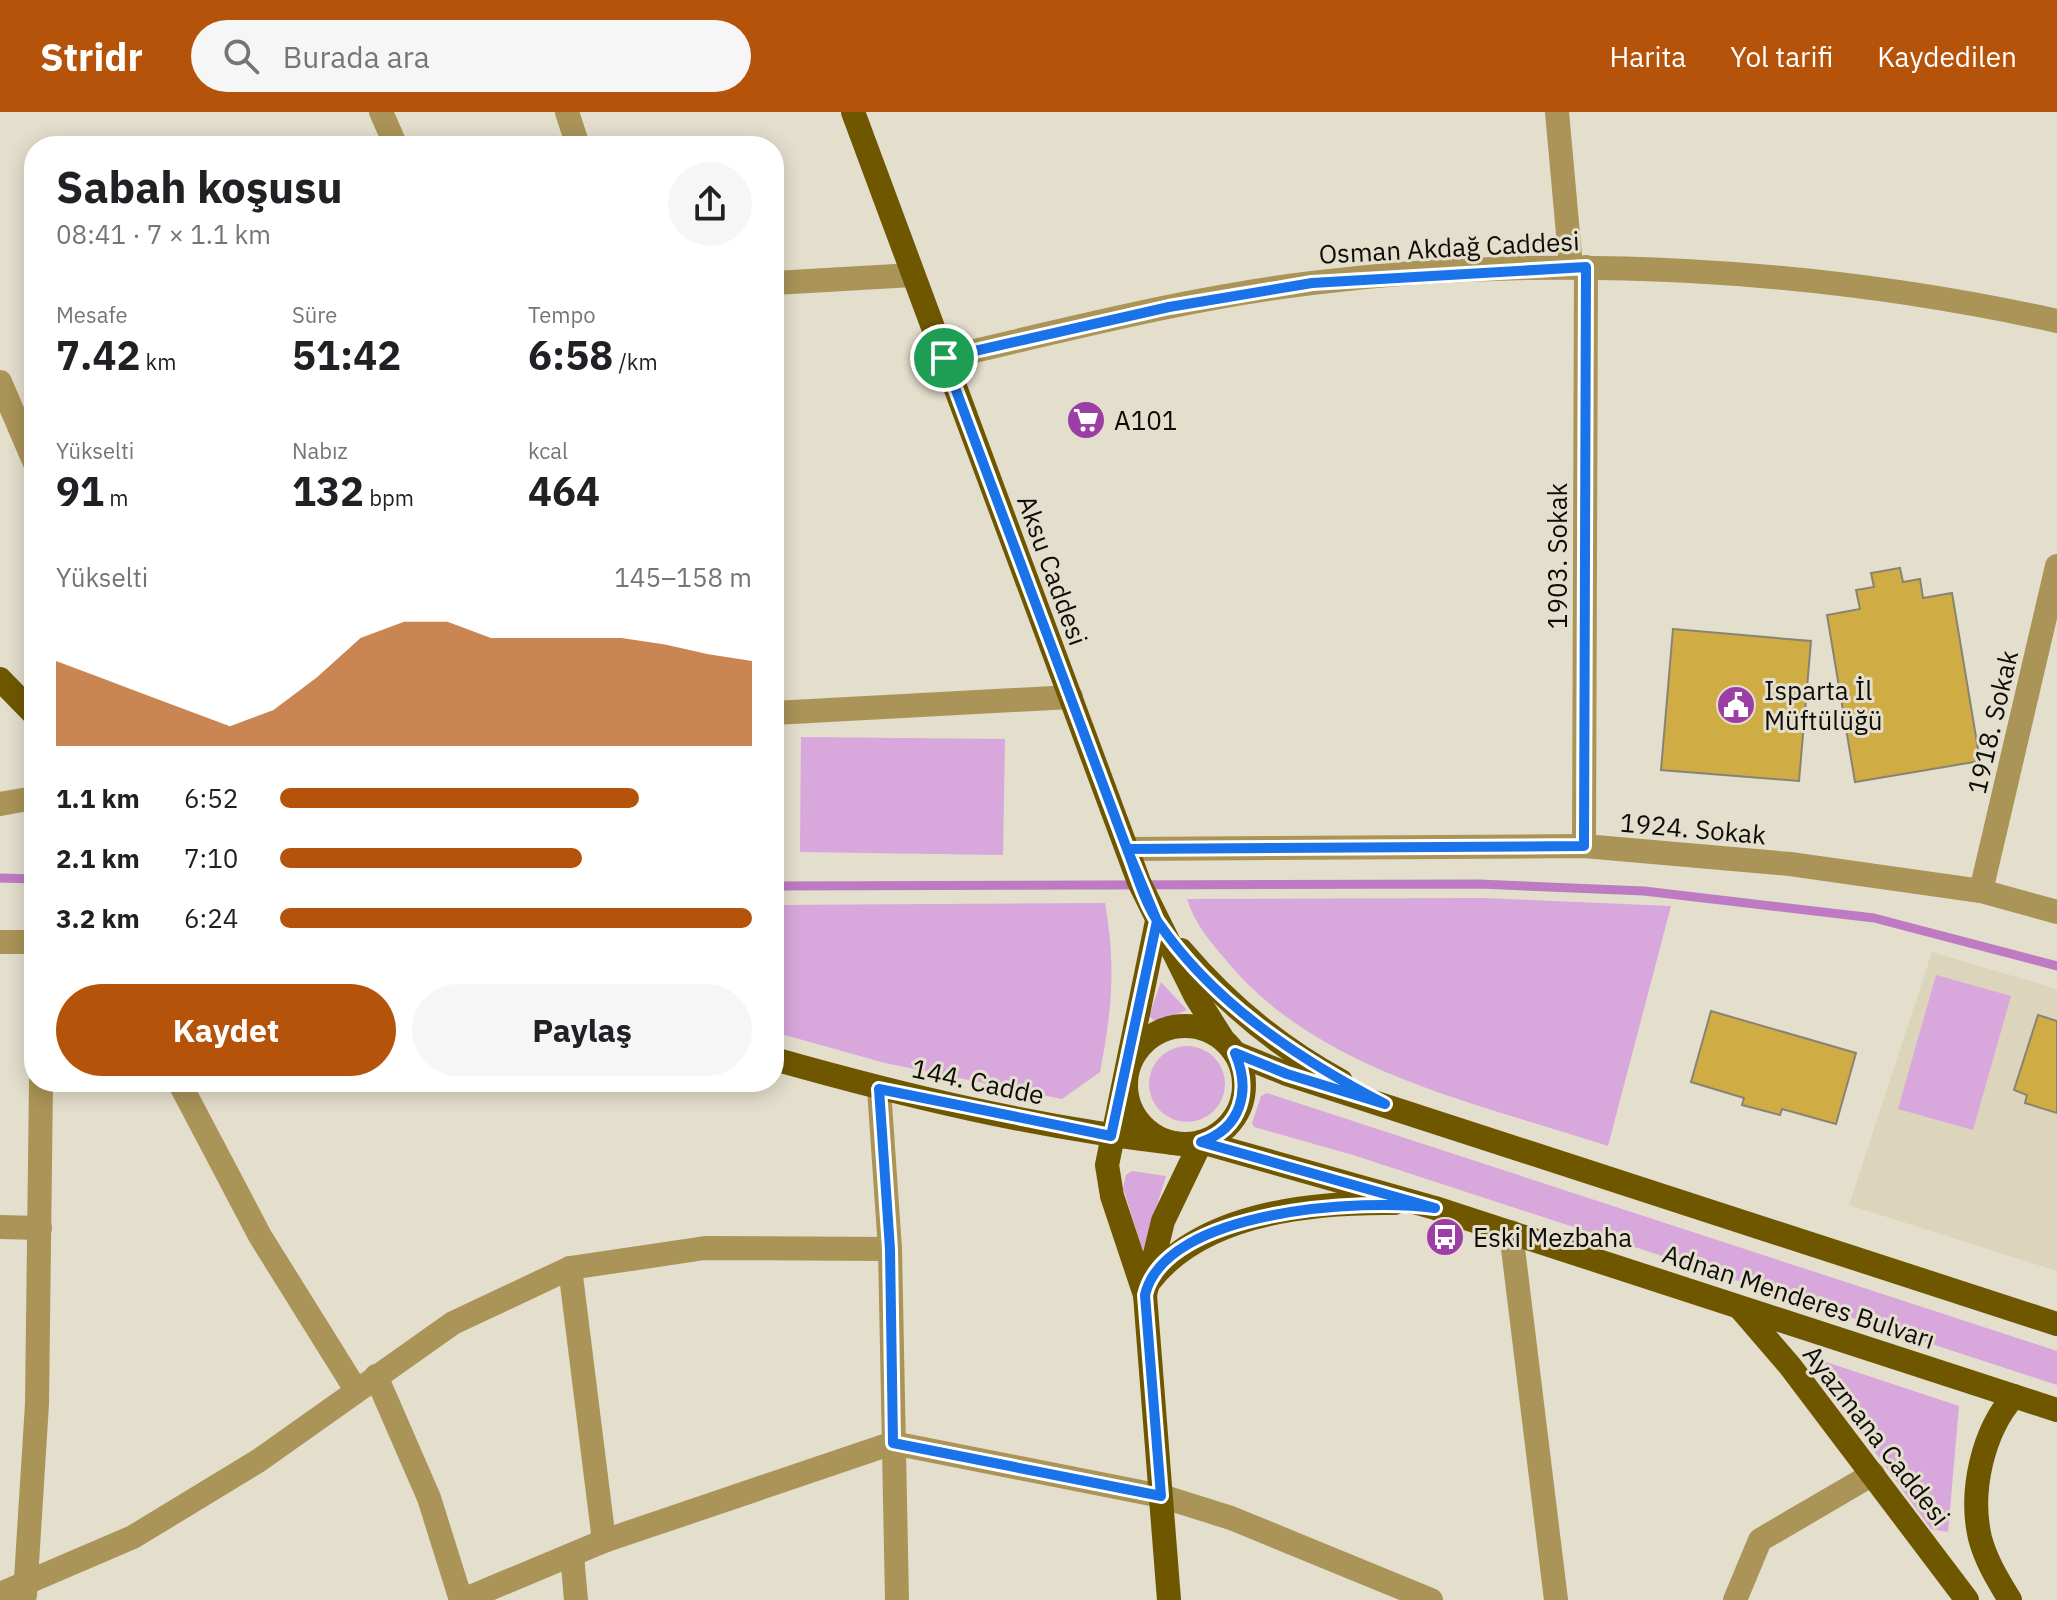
<!DOCTYPE html>
<html lang="tr">
<head>
<meta charset="utf-8">
<style>
	body { margin:0; font-family:"IBM Plex Sans",sans-serif; background:#f6f6f6; color:#202124; height:100vh; display:flex; flex-direction:column; font-size:30px; white-space:nowrap }
	* { box-sizing:border-box; margin:0 }
	p { font-size:26px; color:#757577 }
	.icon { flex:none; width:44px; height:44px; fill:none; stroke:currentColor; stroke-width:2; stroke-linecap:round; stroke-linejoin:round }
	.map { position:relative; flex:1; overflow:hidden }
	.details { position:absolute; left:24px; top:24px; width:760px; height:956px; display:flex; flex-direction:column; background:#fff; border-radius:32px; box-shadow:0 4px 20px #0003 }
	.details>* { flex:none }
	.pin { position:absolute; display:grid; place-items:center; width:68px; height:68px; color:#fff; margin:-34px; border:4px solid #fff; border-radius:50%; box-shadow:0 2px 8px #0007 }
	.round { display:grid; place-items:center; flex:none; width:84px; height:84px; border-radius:42px; background:#f6f6f6 }
	.head { display:flex; align-items:center; justify-content:space-between; height:136px; padding:0 32px }
	h1 { font-size:44px; font-weight:800; line-height:60px }
	.figures { display:grid; grid-template-columns:repeat(3,1fr); gap:12px; height:136px; padding:8px 32px }
	.figures div { display:grid; align-content:center }
	.figures b { font-size:40px; font-weight:800 }
	.figures small { font-size:22px; font-weight:400 }
	.figures p { font-size:22px }
	.chart { height:224px; padding:16px 32px }
	.chart p { display:flex; justify-content:space-between }
	.chart svg { width:100%; height:144px; margin-top:8px; fill:#b45309; opacity:.7 }
	.button { display:flex; gap:16px; margin-top:auto; padding:16px 32px }
	.button a { flex:1; height:92px; border-radius:48px; background:#b45309; color:#fff; font-size:32px; font-weight:800; line-height:92px; text-align:center }
	.button a+a { background:#f6f6f6; color:#202124 }
	ul { padding:0 32px; list-style:none; font-size:26px }
	li { display:grid; grid-template-columns:128px 96px 1fr; align-items:center; height:60px }
	li i { height:20px; border-radius:10px; background:#b45309 }
	header { display:flex; align-items:center; gap:48px; box-sizing:border-box; height:112px; padding:0 40px; background:#b45309; color:#fff }
	header strong { font-size:38px }
	nav { display:flex; gap:44px; margin-inline-start:auto; font-size:28px }
	.search { width:560px; height:72px; background:#f6f6f6; display:flex; align-items:center; gap:20px; box-sizing:border-box; padding:0 28px; border-radius:44px; color:#757577; font-size:30px }
	.map>svg:first-child { display:block }
</style>
</head>
<body>
<header>
<strong>Stridr</strong>
<div class="search"><svg class="icon" aria-label="search" viewBox="0 0 24 24"><circle cx="10" cy="10" r="6"/><path d="M15 15l6 6"/></svg>Burada ara</div>
<nav><a>Harita</a><a>Yol tarifi</a><a>Kaydedilen</a></nav>
</header>
<div class="map">
<svg width="2057" height="1488" viewBox="0 0 2057 1488">
	<rect width="100%" height="100%" fill="#e4decd"/>
	<!-- built -->
	<path fill="#ddd4bc" d="M 1932,840 L 2057,877 L 2057,1159 L 1849,1093 Z"/>
	<!-- green -->
	<g fill="#d8a7dc">
		<path d="M 801,625 L 1005,627 L 1003,743 L 800,740 Z"/>
		<path d="M 1485,786 L 1671,794 L 1608,1034 C 1477,991 1316,959 1226,848 C 1209,828 1195,812 1187,787 Z"/>
		<path d="M 1105,791 C 1116,855 1112,897 1100,960 L 1062,987 L 885,951 L 774,920 L 774,793 Z"/>
		<path d="M 1936,863 L 2011,884 L 1973,1018 L 1898,997 Z"/>
		<path d="M 1161,870 L 1187,898 L 1156,910 L 1149,904 Z"/>
		<circle cx="1187" cy="972" r="38"/>
		<path d="M 1267,981 L 2057,1239 L 2057,1273 L 1353,1043 L 1254,1015 L 1252,1011 L 1261,984 Z"/>
		<path d="M 1132,1059 L 1166,1064 L 1143,1139 L 1123,1076 L 1126,1063 Z"/>
		<path d="M 1817,1247 L 1959,1294 L 1948,1420 L 1931,1417 L 1814,1256 L 1812,1252 Z"/>
	</g>
	<g fill="none" stroke-linecap="round" stroke-linejoin="round">
		<!-- stream -->
		<g stroke="#be7bc4" stroke-width="9">
			<path d="M 0,766 L 34,767"/>
			<path d="M 774,774 L 1479,772 L 1644,779 L 1874,806 L 2057,854"/>
		</g>
	</g>
	<!-- building -->
	<g fill="#cfad44" stroke="#898373" stroke-width="2">
		<path d="M 1900,456 L 1903,470 L 1920,467 L 1923,486 L 1952,481 L 1980,649 L 1855,670 L 1827,503 L 1860,497 L 1856,478 L 1874,475 L 1871,461 Z"/>
		<path d="M 1673,517 L 1811,529 L 1799,669 L 1661,658 Z"/>
		<path d="M 1711,899 L 1856,941 L 1836,1012 L 1782,997 L 1780,1003 L 1742,993 L 1744,986 L 1691,970 Z"/>
		<path d="M 2038,903 L 2057,909 L 2057,1001 L 2025,991 L 2027,983 L 2014,978 Z"/>
	</g>
	<g fill="none" stroke-linecap="round" stroke-linejoin="round">
		<!-- minor -->
		<g stroke="#aa9457" stroke-width="24">
			<path d="M 381,0 L 396,34"/>
			<path d="M 567,0 L 578,34"/>
			<path d="M 1557,0 L 1571,155"/>
			<path d="M 774,171 L 913,163"/>
			<path d="M 944,246 C 1066,218 1188,186 1312,171 C 1554,141 1818,156 2057,209"/>
			<path d="M 0,270 L 34,349"/>
			<path d="M 774,601 L 1071,585"/>
			<path d="M 0,692 L 34,686"/>
			<path d="M 1584,734 L 1586,155"/>
			<path d="M 1127,737 L 1584,734 L 1790,752 L 1981,779 L 2057,800"/>
			<path d="M 1981,779 L 2057,454"/>
			<path d="M 0,830 L 34,830"/>
			<path d="M 179,970 L 260,1124 L 356,1278"/>
			<path d="M 879,977 L 890,1137 L 897,1488"/>
			<path d="M 0,1115 L 40,1116"/>
			<path d="M 1511,1120 L 1556,1488"/>
			<path d="M 570,1156 L 604,1429"/>
			<path d="M 376,1264 L 429,1386 L 461,1488"/>
			<path d="M 572,1443 L 576,1488"/>
			<path d="M 0,1482 L 133,1425 L 258,1349 L 453,1211 L 570,1156 L 705,1136 L 890,1137"/>
			<path d="M 25,1483 L 37,1292 L 41,970"/>
			<path d="M 463,1488 L 604,1429 L 893,1331 L 1161,1384 L 1231,1406 L 1431,1488"/>
			<path d="M 1735,1488 L 1760,1428 L 1873,1362"/>
		</g>
		<!-- major -->
		<g stroke="#6f5700" stroke-width="24">
			<path d="M 853,0 L 1139,770 L 1195,883 L 1222,926"/>
			<path d="M 0,567 L 34,602"/>
			<path d="M 1157,809 L 1107,1053 L 1112,1084 L 1145,1183 L 1163,1109 L 1201,1030"/>
			<path d="M 1181,838 C 1226,891 1280,936 1341,969"/>
			<circle cx="1185" cy="973" r="59"/>
			<path d="M 1235,941 L 1287,962 L 2057,1212"/>
			<path d="M 774,947 C 905,984 1038,1016 1174,1031"/>
			<path d="M 1201,1030 L 1435,1096 L 2057,1298"/>
			<path d="M 1149,1170 C 1202,1100 1313,1090 1395,1091"/>
			<path d="M 1145,1183 L 1169,1488"/>
			<path d="M 1740,1196 L 1790,1254 L 1967,1488"/>
			<path d="M 2010,1488 C 1998,1468 1986,1449 1980,1426 C 1969,1379 1983,1319 2014,1284"/>
		</g>
	</g>
	<g fill="none" stroke-linecap="round" stroke-linejoin="round">
		<!-- route casing -->
		<g stroke="#fff" stroke-width="16">
			<path id="route" d="M 944,246 L 1127,737 L 1157,809 L 1111,1024 L 879,977 L 890,1137 L 893,1331 L 1161,1384 L 1145,1183 C 1165,1097 1365,1086 1435,1096 L 1201,1030 C 1242,1016 1251,978 1235,941 L 1287,962 L 1385,992 C 1299,947 1214,892 1158,810 C 1144,789 1136,760 1127,737 L 1584,734 L 1586,155 L 1312,171 L 1169,195 L 944,246"/>
		</g>
		<!-- route -->
		<use href="#route" stroke="#1a73e8" stroke-width="10"/>
	</g>
	<!-- icons -->
	<defs>
		<g id="supermarket-disc" transform="scale(2)"><circle r="9.5" fill="#9d3ea6" stroke="#e4decd"/><path d="M-6-5.5h2.5l.6 2H6L4.5 2H-2.5L-4.4-4H-6ZM-1.5 3.2a1.3 1.3 0 1 0 .1 0ZM3 3.2a1.3 1.3 0 1 0 .1 0Z" fill="#fff"/></g>
		<g id="civic-disc" transform="scale(2)"><circle r="9.5" fill="#9d3ea6" stroke="#e4decd"/><path d="M-.6-6.5H3V-4.5H.6V-3L4-1V1h2V6H-6V1h2V-1L-.6-3ZM-1.2 2.5V6h2.4V2.5Z" fill="#fff"/></g>
		<g id="bus-disc" transform="scale(2)"><circle r="9.5" fill="#9d3ea6" stroke="#e4decd"/><path d="M-5-6H5V4H4V6H2V4H-2V6H-4V4H-5ZM-3.5-4V0h7V-4ZM-3.5 1.2v1.5H-2V1.2ZM2 1.2v1.5H3.5V1.2Z" fill="#fff"/></g>
	</defs>
	<g fill-rule="evenodd">
		<use href="#supermarket-disc" x="1086" y="308"/>
		<use href="#civic-disc" x="1736" y="593"/>
		<use href="#bus-disc" x="1445" y="1125"/>
	</g>
	<g text-anchor="middle" dominant-baseline="central" stroke-width="6" stroke-linejoin="round" paint-order="stroke">
		<!-- street labels -->
		<g font-size="26" fill="#0e0c07" stroke="#e4decd">
			<text transform="translate(1449 135) rotate(-3)">Osman Akdağ Caddesi</text>
			<text transform="translate(1557 444) rotate(-90)">1903. Sokak</text>
			<text transform="translate(1053 458) rotate(70)">Aksu Caddesi</text>
			<text transform="translate(1992 610) rotate(-77)">1918. Sokak</text>
			<text transform="translate(1693 716) rotate(5)">1924. Sokak</text>
			<text transform="translate(978 969) rotate(12)">144. Cadde</text>
			<text transform="translate(1799 1184) rotate(18)">Adnan Menderes Bulvarı</text>
			<text transform="translate(1877 1323) rotate(52)">Ayazmana Caddesi</text>
		</g>
		<!-- poi labels -->
		<g font-size="26" fill="#0e0c07" stroke="#e4decd" text-anchor="start">
			<text x="1114" y="308">A101</text>
			<text x="1764" y="578">Isparta İl<tspan x="1764" dy="30">Müftülüğü</tspan></text>
			<text x="1473" y="1125">Eski Mezbaha</text>
		</g>
	</g>
</svg>
<div class="pin" style="left:944px;top:246px;background:#1e9e55"><svg class="icon" aria-label="arrive" viewBox="0 0 24 24"><path d="M6 21V4h12l-3 4 3 4H6"/></svg></div>
<section class="details">
<div class="head"><div><h1>Sabah koşusu</h1><p>08:41 · 7 × 1.1 km</p></div><a class="round"><svg class="icon" aria-label="share" viewBox="0 0 24 24"><path d="M12 15V3M7 8l5-5 5 5M5 13v7h14v-7"/></svg></a></div>
<div class="figures">
<div><p>Mesafe</p><b>7.42<small> km</small></b></div>
<div><p>Süre</p><b>51:42</b></div>
<div><p>Tempo</p><b>6:58<small> /km</small></b></div>
</div>
<div class="figures">
<div><p>Yükselti</p><b>91<small> m</small></b></div>
<div><p>Nabız</p><b>132<small> bpm</small></b></div>
<div><p>kcal</p><b>464</b></div>
</div>
<div class="chart"><p><span>Yükselti</span>145–158 m</p>
<svg viewBox="0 0 160 44" preserveAspectRatio="none"><path d="M0 44V18L10 23L20 28L30 33L40 38L50 33L60 23L70 11L80 6L90 6L100 11L110 11L120 11L130 11L140 13L150 16L160 18V44z"/></svg>
</div>
<ul>
<li><b>1.1 km</b>6:52<i style="width:76%"></i></li>
<li><b>2.1 km</b>7:10<i style="width:64%"></i></li>
<li><b>3.2 km</b>6:24<i style="width:100%"></i></li>
</ul>
<div class="button"><a>Kaydet</a><a>Paylaş</a></div>
</section>
</div>
</body>
</html>
